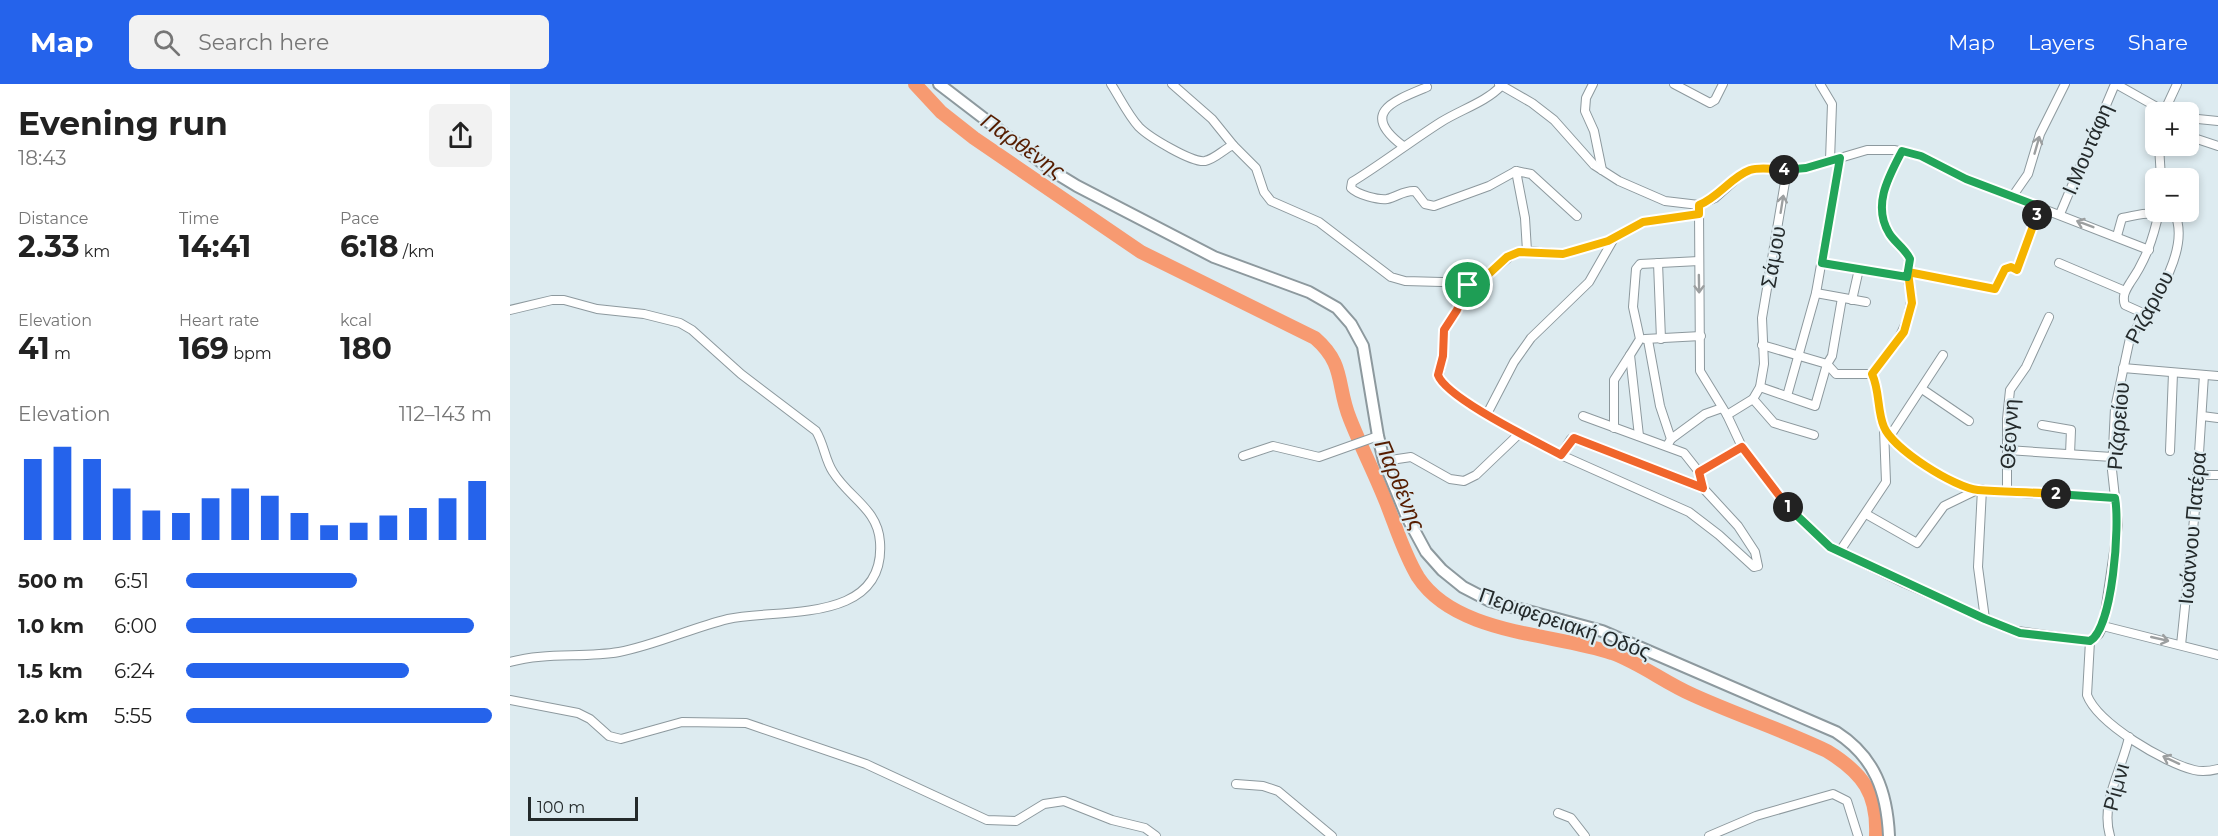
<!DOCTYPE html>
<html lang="en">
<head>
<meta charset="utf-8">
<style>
	body { margin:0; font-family:Montserrat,sans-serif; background:#f2f2f2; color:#222; height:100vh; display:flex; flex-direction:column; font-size:22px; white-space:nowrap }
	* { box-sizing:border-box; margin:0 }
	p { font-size:20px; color:#767676 }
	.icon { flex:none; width:33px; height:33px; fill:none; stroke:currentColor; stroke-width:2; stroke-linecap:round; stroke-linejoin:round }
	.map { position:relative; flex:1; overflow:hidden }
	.sheet { display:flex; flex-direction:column; background:#fff; width:510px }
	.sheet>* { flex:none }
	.controls { position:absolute; left:1635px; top:18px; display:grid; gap:12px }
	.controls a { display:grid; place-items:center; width:54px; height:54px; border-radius:9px; background:#fff; box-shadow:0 3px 9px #0003; font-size:30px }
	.scale { position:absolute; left:18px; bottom:15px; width:110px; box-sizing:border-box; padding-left:6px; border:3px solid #242a2b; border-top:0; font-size:16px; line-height:21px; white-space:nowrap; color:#242a2b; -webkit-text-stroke:4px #ddebf0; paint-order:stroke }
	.pin { position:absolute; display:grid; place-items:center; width:51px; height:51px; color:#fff; margin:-26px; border:3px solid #fff; border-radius:50%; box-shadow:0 2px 6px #0007 }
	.km { position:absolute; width:30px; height:30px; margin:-15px; border-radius:50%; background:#222; color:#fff; font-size:16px; line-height:30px; text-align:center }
	.round { display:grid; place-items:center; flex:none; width:63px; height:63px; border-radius:9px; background:#f2f2f2 }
	.summary { display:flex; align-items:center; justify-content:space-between; height:102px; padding:0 18px }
	h1 { font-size:33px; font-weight:700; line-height:45px }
	.metrics { display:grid; grid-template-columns:repeat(3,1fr); gap:9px; height:102px; padding:6px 18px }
	.metrics div { display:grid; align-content:center }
	.metrics b { font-size:30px; font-weight:700 }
	.metrics small { font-size:16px; font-weight:400 }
	.metrics p { font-size:16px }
	.chart { height:168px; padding:12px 18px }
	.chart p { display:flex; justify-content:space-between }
	.chart svg { width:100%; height:108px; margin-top:6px; stroke:#2563eb; stroke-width:6 }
	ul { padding:0 18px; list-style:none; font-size:20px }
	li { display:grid; grid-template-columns:96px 72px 1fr; align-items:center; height:45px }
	li i { height:15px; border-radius:8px; background:#2563eb }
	header { display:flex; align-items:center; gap:36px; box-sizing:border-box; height:84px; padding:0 30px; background:#2563eb; color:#fff }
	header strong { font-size:28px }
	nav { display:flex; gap:33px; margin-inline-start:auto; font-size:21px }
	.search { width:420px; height:54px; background:#f2f2f2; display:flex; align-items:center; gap:15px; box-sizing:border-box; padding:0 21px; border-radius:9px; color:#767676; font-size:22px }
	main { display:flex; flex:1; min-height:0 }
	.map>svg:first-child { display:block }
</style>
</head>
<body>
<header>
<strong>Map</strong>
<div class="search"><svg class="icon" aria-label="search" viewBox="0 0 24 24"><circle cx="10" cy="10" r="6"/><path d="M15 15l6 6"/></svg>Search here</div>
<nav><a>Map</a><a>Layers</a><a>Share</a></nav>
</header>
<main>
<section class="sheet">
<div class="summary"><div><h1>Evening run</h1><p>18:43</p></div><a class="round"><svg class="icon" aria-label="share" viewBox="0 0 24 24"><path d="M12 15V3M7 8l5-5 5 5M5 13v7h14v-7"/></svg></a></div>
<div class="metrics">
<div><p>Distance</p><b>2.33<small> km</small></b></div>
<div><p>Time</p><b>14:41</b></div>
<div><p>Pace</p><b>6:18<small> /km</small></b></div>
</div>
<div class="metrics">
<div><p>Elevation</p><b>41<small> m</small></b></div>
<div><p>Heart rate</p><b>169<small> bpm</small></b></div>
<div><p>kcal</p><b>180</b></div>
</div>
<div class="chart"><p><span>Elevation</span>112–143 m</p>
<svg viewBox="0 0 160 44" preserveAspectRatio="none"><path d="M5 44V11M15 44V6M25 44V11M35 44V23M45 44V32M55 44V33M65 44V27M75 44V23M85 44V26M95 44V33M105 44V38M115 44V37M125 44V34M135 44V31M145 44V27M155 44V20"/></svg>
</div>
<ul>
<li><b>500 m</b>6:51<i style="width:56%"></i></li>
<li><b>1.0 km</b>6:00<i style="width:94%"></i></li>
<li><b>1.5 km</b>6:24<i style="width:73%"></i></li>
<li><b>2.0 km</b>5:55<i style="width:100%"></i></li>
</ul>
</section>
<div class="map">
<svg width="1708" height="752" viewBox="0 0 1708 752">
	<rect width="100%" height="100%" fill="#ddebf0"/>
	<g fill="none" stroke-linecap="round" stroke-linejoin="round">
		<!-- river -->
		<path stroke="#f79a71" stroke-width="14" d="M 405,0 L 431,28 L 464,54 L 631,168 L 805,254 C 836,281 826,301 840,335 C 851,363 865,390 876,418 C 886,443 894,470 908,493 C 946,551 1043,549 1102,569 C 1132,580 1155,599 1183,611 C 1227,631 1273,646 1317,667 C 1353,689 1368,710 1366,752"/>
		<!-- minor casing -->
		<g stroke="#8d999e" stroke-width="10">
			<g id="minor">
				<path d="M 601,0 C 610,14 618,31 629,43 C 639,53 682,79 695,77 C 705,75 714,65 723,61 L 746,84 L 754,108 L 761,117 L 809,138 L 881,193 L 895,197 L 968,199 L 1003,170 L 1017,167 L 1053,170 L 1098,157 L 1130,139 L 1189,130"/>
				<path d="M 662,0 L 702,35 L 723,61"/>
				<path d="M 989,0 L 1022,19 L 1044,36 L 1084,81 L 1109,97 L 1155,117 L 1189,121 L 1205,114 L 1233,89 L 1244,85 L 1296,84 L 1357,66 L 1384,66 L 1411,72 L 1456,95 L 1639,166"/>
				<path d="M 1083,0 L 1076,14 L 1075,27 L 1084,47 L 1092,86"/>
				<path d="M 1164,0 L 1200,19 L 1205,16 L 1213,0"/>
				<path d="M 1310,0 L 1322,20 L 1320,76"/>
				<path d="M 1606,0 L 1654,27"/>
				<path d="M 991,2 C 976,18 950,26 931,38 C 901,57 873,79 842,98 L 841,104 C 848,111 868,116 877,115 C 887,113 894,106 905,107 L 915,120 L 924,122 L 979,102 L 1006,87"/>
				<path d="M 1654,28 L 1667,0"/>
				<path d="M 1678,34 L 1708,37"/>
				<path d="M 1678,52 L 1708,62"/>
				<path d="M 893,62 C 849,29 883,17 917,3"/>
				<path d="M 1649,62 L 1651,94"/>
				<path d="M 1392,67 C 1379,92 1362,121 1379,149 C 1384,158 1395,164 1400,175 L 1397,193 L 1402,213 L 1397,237 L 1387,258 L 1362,290 C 1370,307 1366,327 1374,343 C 1383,365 1445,404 1468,406 C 1513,410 1560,411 1605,414"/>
				<path d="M 1502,113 L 1518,90 L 1530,50 L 1555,0"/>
				<path d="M 1189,125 L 1190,287 L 1217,331 L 1232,363 L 1274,418 L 1320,463 L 1394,499 L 1501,546 L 1580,557"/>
				<path d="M 1550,130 L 1605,0"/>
				<path d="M 1607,152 L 1612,134 C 1625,132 1634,128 1648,130"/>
				<path d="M 1017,167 L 1015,134 L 1006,87 L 1021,90 L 1067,132"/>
				<path d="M 1148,179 L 1151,255"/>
				<path d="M 1312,179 L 1397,193"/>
				<path d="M 1549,179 L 1615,207"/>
				<path d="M 1398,188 L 1485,205 L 1495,185 L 1501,183 L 1507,186 L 1530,123"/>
				<path d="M 958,201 L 947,227 L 934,246 L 933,272 L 929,291 C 935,313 1027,358 1051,371 L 1061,355 L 1067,355 L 1193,404 L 1228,442 L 1245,468 L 1248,482 L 1244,483 L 1209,451 L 1179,428 L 1051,371"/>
				<path d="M 1306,209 L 1356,218"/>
				<path d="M 1342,216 L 1349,185"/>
				<path d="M 0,226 L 42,216 L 54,216 L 87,225 L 134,230 L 170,239 L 182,246 L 231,290 L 306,347 C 314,360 315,376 323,388 C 339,414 368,425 370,458 C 376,541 268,524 218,535 C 181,544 146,561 109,568 C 73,574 35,568 0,578"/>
				<path d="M 1635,230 L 1615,221 C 1612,213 1615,207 1620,199 C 1636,176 1643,155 1649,128"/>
				<path d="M 1135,255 L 1191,252"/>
				<path d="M 1138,256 L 1150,322 L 1161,355 L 1157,362"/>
				<path d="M 1252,261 L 1317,280"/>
				<path d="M 1317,280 L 1326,290 L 1362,290"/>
				<path d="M 1613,284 L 1708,292"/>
				<path d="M 1250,303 L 1305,322 L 1317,280 L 1322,272 L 1332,214"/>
				<path d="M 1412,305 L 1459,337"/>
				<path d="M 1277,312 L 1306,209 L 1330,74"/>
				<path d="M 1243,315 L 1264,339 L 1304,351"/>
				<path d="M 977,330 L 1004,278 L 1021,254 L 1079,198 L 1103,156"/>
				<path d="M 1217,331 L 1243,315 L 1250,303 L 1254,280 L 1252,234 L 1277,86"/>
				<path d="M 1073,332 L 1174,369 L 1189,388 L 1193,404"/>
				<path d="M 1692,332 L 1708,334"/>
				<path d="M 1532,341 L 1561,346 L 1560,370"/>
				<path d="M 1104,344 L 1104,296 L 1120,271"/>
				<path d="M 1129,352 L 1120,271 L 1130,255 L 1123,223 L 1126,185 L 1130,180 L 1189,177"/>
				<path d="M 1380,352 L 1433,271"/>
				<path d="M 1161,355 L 1195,330 L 1212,324"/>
				<path d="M 1497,366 L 1602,373"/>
				<path d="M 1660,367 L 1663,289"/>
				<path d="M 733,372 L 763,362 L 809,373 L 868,352"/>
				<path d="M 874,377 L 901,373 L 940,395 L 954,397 L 966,391 L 1010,349"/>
				<path d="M 1189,388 L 1232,363"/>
				<path d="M 1687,391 L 1708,391"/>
				<path d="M 1472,405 L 1468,483 L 1475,535"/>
				<path d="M 1497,406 L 1497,335 L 1500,306 L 1516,283 L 1539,233"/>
				<path d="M 1356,430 L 1407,459 L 1434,422 L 1467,406"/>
				<path d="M 1330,467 L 1376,398 L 1374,345"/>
				<path d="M 1593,542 L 1708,571"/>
				<path d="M 1580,557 L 1589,550 L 1593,542 L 1608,441 L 1602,386 L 1605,324 L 1620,254 C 1640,223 1683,166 1664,128"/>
				<path d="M 1580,557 L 1577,611 C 1588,640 1655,679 1684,686 C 1692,688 1700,687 1708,685"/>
				<path d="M 1671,561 L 1686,416 L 1694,291"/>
				<path d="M 0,616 L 68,629 L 80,635 L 99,652 L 111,655 L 172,638 L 236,639 L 356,680 L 477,736 L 506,737 L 534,720 L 554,717 L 602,736 L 635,744 L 646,752"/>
				<path d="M 726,700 L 753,702 L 768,707 L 822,752"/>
				<path d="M 1048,729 L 1061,734 L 1075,752"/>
				<path d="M 1199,752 L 1246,732 L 1323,710 L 1337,717 L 1348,752"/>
				<path d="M 1600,752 C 1590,718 1612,686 1619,653"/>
			</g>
		</g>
		<!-- major casing -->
		<g stroke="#8d999e" stroke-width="14">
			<path id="major" d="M 429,0 L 544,88 L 567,102 L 704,173 L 799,208 L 827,224 L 841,240 L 853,262 L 868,352 L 874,377 L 897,433 L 916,468 L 932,486 L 953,503 L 980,517 L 1092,547 L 1326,648 C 1365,673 1377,708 1379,752"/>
		</g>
		<!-- minor -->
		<use href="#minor" stroke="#fff" stroke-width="8"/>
		<!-- major -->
		<use href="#major" stroke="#fff" stroke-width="10"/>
	</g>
	<!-- one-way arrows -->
	<defs><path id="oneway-shaft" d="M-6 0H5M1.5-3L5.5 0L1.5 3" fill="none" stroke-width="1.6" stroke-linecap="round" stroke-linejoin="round" transform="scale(1.5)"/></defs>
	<g stroke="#9c9fa0">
		<use href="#oneway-shaft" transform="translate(1527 61) rotate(-74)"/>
		<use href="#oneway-shaft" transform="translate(1272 120) rotate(-81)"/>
		<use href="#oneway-shaft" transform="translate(1575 140) rotate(-159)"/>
		<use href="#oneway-shaft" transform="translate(1189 200) rotate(89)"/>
		<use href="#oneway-shaft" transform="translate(1650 555) rotate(13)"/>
		<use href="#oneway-shaft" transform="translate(1661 676) rotate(-155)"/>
	</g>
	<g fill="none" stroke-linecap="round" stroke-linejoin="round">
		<!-- split-1 casing -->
		<g stroke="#fff" stroke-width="12">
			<path id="split-1" d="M 958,201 L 947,226 L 934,246 L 933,272 L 928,291 C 936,314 1027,358 1051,371 L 1064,354 L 1193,404 L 1189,388 L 1232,363 L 1278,423"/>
		</g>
		<!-- split-2 casing -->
		<g stroke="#fff" stroke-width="12">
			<path id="split-2" d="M 1278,423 L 1320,463 L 1475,535 L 1510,549 L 1580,557 C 1603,544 1610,440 1605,414 L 1546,410"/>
		</g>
		<!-- split-3 casing -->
		<g stroke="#fff" stroke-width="12">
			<path id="split-3" d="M 1527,131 L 1507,186 L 1501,183 L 1495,185 L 1485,205 L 1398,188 L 1402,219 L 1394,248 L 1362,290 C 1370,307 1367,327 1374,343 C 1383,365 1445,404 1468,406 C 1494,408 1520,408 1546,410"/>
		</g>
		<!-- split-4 casing -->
		<g stroke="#fff" stroke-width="12">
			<path id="split-4" d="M 1274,86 L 1296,84 L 1330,74 L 1312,179 L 1397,193 L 1400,175 C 1395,164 1384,158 1379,149 C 1362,121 1379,92 1392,67 L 1411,72 L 1456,95 L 1530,123 L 1527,131"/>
		</g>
		<!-- split-5 casing -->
		<g stroke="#fff" stroke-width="12">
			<path id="split-5" d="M 958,201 L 970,198 L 997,173 L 1009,168 L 1053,170 L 1098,157 L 1133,138 L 1189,130 L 1189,121 C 1209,113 1221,93 1240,86 C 1250,83 1264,85 1274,86"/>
		</g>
		<!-- split-1 -->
		<use href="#split-1" stroke="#f0652b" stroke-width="8"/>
		<!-- split-2 -->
		<use href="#split-2" stroke="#22a559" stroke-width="8"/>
		<!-- split-3 -->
		<use href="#split-3" stroke="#f5b400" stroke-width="8"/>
		<!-- split-4 -->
		<use href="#split-4" stroke="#22a559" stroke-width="8"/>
		<!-- split-5 -->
		<use href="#split-5" stroke="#f5b400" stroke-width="8"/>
	</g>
	<g text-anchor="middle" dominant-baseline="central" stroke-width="4.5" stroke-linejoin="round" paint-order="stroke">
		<!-- street labels -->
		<g font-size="21" fill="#242a2b" stroke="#ddebf0">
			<text transform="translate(1577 65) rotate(-67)">Ι.Μουτάφη</text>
			<text transform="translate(1263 173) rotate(-80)">Σάμου</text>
			<text transform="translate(1639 223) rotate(-62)">Ριζαριου</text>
			<text transform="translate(1608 342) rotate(-85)">Ριζαρείου</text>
			<text transform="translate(1499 350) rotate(-87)">Θέογνη</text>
			<text transform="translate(1682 444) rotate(-85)">Ιωάννου Πατέρα</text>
			<text transform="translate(1055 539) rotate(19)">Περιφερειακή Οδός</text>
			<text transform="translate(1606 703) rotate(-75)">Ρίμνι</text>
		</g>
		<!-- water labels -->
		<g font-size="22" font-style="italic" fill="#561d00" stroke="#ddebf0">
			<text transform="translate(513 62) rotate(35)">Παρθένης</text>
			<text transform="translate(890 401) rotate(67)">Παρθένης</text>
		</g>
	</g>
</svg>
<div class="controls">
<a>+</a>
<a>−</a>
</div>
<div class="scale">100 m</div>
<div class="pin" style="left:958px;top:201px;background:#1e9e55"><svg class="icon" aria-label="arrive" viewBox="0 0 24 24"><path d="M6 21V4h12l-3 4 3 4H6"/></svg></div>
<b class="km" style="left:1278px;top:423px">1</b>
<b class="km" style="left:1546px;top:410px">2</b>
<b class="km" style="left:1527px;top:131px">3</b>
<b class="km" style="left:1274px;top:86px">4</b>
</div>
</main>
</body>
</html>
